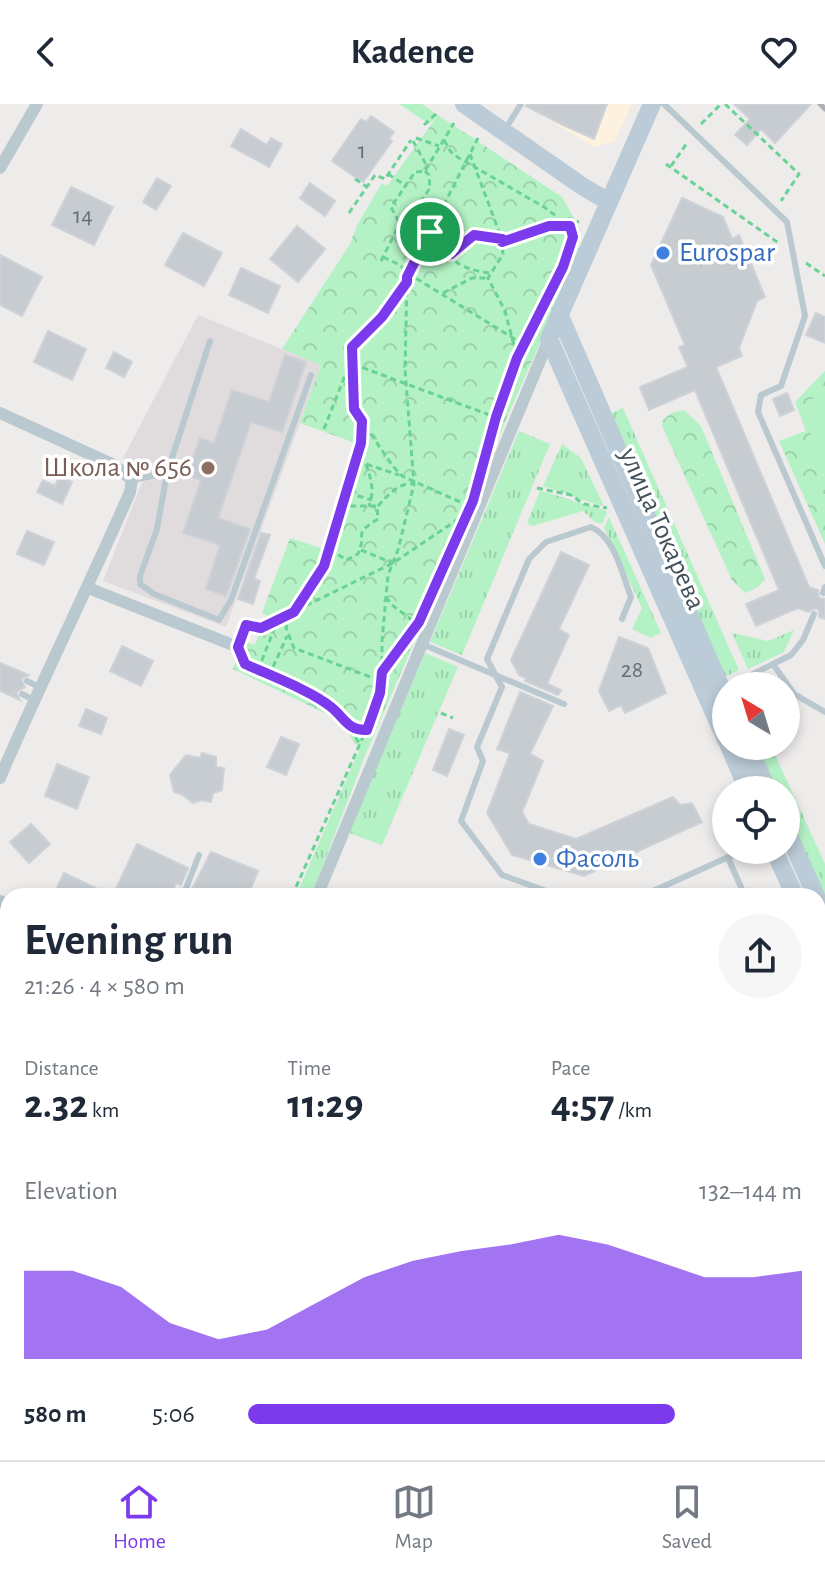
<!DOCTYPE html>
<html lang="en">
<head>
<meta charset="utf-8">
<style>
	body { margin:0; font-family:"Alegreya Sans",sans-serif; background:#f6f6f7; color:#1f2937; height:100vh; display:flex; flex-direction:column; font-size:30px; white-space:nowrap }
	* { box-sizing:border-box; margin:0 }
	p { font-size:26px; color:#747a83 }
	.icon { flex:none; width:44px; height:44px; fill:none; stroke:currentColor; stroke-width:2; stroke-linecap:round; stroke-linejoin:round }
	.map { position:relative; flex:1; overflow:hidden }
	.panel { position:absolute; left:0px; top:784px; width:826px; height:572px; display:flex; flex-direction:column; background:#fff; border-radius:24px 24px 0 0; box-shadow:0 4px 12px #0003 }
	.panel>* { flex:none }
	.needle { width:52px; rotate:322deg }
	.controls { position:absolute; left:712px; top:568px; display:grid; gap:16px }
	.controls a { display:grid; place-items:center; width:88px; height:88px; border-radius:50%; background:#fff; box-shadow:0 4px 12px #0003; font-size:40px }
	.pin { position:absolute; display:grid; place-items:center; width:68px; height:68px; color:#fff; margin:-34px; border:4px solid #fff; border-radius:50%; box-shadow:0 2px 8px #0007 }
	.round { display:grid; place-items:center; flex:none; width:84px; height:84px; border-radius:42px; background:#f6f6f7 }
	.head { display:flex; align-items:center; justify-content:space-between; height:136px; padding:0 24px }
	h1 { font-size:44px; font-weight:700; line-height:60px }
	.figures { display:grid; grid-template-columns:repeat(3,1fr); gap:12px; height:136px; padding:8px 24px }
	.figures div { display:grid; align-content:center }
	.figures b { font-size:40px; font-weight:700 }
	.figures small { font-size:22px; font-weight:400 }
	.figures p { font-size:22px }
	.chart { height:224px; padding:16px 24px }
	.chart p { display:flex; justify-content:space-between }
	.chart svg { width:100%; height:144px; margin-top:8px; fill:#7c3aed; opacity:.7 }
	ul { padding:0 24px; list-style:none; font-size:26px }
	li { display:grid; grid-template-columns:128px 96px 1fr; align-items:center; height:60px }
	li i { height:20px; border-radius:10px; background:#7c3aed }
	header { display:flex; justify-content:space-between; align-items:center; height:104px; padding:0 24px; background:#fff; font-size:36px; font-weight:700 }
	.dock { display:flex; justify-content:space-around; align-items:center; height:112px; border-top:2px solid #e0e1e3; background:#fff; font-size:22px; color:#747a83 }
	.dock a { display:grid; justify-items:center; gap:4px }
	.dock .on { color:#7c3aed }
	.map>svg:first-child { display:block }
</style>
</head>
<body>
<header><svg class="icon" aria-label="back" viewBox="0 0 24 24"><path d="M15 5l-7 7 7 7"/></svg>Kadence<svg class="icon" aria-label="heart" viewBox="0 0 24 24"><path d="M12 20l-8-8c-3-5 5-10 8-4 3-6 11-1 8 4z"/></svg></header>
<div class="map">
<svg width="825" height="1356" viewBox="0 0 825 1356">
	<defs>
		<pattern id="grass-tufts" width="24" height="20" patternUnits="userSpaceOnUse" patternTransform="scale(2)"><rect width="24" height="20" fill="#b4f2c5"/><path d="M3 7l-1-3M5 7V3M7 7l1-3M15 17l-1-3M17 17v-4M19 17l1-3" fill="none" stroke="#9cd1ac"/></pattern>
		<pattern id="forest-crowns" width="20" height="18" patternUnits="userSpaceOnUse" patternTransform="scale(2)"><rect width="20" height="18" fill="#b4f2c5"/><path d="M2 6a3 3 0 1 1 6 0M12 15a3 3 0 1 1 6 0" fill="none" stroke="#9cd1ac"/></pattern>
	</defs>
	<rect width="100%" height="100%" fill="#eeebeb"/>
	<!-- commercial -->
	<path fill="#fdf2e0" d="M 523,0 L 632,0 L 614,38 L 594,43 Z"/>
	<!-- education -->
	<g fill="#e0dcdd">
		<path d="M 198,211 L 321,261 L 226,523 L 103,477 L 144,373 L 123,354 Z"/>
		<path d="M 231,1348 L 465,1348 L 471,1356 L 228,1356 L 226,1353 Z"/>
		<path d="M 482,1348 L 601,1348 L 591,1356 L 488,1356 Z"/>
	</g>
	<!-- grass -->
	<g fill="url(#grass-tufts)">
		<path d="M 399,0 L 422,0 L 438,11 L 429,20 Z"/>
		<path d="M 623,304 L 739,566 L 723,574 L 607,311 Z"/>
		<path d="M 496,319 L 504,321 L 484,369 L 475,398 L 367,647 L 311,792 L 296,792 L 361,642 L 386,570 L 420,520 L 484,369 Z"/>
		<path d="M 519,327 L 550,340 L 462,551 L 430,538 Z"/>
		<path d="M 562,340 L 581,354 L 604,402 C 582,397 564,388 543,382 Z"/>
		<path d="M 540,387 C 563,392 583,401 605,406 L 607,409 L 602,420 L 595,418 L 583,407 L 532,422 L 527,419 Z"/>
		<path d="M 609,413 L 661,529 L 651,534 L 632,525 L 642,504 L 604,424 Z"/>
		<path d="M 794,526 L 784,548 L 748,565 L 732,529 L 768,537 Z"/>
		<path d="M 425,549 L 458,563 L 382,741 L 349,729 Z"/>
		<path d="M 753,642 L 771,642 L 825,760 L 825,800 L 786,714 L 786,686 L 773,686 Z"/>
	</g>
	<!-- forest -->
	<g fill="url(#forest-crowns)">
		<path d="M 438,11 L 562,93 L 580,125 L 578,143 L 582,145 L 507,313 L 367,647 L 355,639 L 339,616 L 233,565 L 243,537 L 255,541 L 266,511 L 262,509 L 290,434 L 327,446 L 358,340 L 300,319 L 321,261 L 282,245 L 350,140 L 357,121 L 382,79 L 387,82 Z"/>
		<path d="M 825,267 L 825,440 L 779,337 L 806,327 L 795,298 Z"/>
		<path d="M 684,306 L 701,322 L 765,475 L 758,483 L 745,489 L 732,476 L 662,322 L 663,316 L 671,309 Z"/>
		<path d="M 0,809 L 8,815 L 8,878 L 0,881 Z"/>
	</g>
	<!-- pitch -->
	<path fill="#b4f2c5" d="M 825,288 L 825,361 C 815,335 788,300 825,288 Z"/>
	<!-- building -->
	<g fill="#c7ccd1" stroke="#ced2d8" stroke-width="2">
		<path d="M 527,0 L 607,0 L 594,35 L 563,21 L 526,2 Z"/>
		<path d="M 734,0 L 811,0 L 775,39 L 761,25 L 747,41 L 735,31 L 750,15 Z"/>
		<path d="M 371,12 L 394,28 L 389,34 L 392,37 L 363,78 L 332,57 L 361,15 L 366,18 Z"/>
		<path d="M 241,25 L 267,41 L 271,34 L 282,40 L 269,63 L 231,42 Z"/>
		<path d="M 157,74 L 171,82 L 156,106 L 143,98 Z"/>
		<path d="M 310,79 L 335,97 L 325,112 L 300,94 Z"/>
		<path d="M 71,83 L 113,103 L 94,141 L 52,121 Z"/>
		<path d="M 682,94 L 723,113 L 732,135 L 739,131 L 765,193 L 757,197 L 739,244 L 742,252 L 716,263 L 809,483 L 818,486 L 819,494 L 825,495 L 825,515 L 819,513 L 819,507 L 816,504 L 808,508 L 798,504 L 756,522 L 746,500 L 779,486 L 695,286 L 649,306 L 640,283 L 688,263 L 679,243 L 685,241 L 651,161 Z"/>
		<path d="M 297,122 L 325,145 L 298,178 L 270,155 Z"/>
		<path d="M 183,129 L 222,149 L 204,182 L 165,161 Z"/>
		<path d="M 0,151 L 42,173 L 22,212 L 0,201 Z"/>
		<path d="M 241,164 L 280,182 L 268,209 L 229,191 Z"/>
		<path d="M 816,209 L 825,213 L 825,239 L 806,231 Z"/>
		<path d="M 48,227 L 86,245 L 72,276 L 34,258 Z"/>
		<path d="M 114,248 L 132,258 L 124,273 L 106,264 Z"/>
		<path d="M 285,251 L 306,258 L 282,328 L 251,318 L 218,414 L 250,425 L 226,492 L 206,485 L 220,441 L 183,429 L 201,376 L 187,371 L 200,334 L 214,339 L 232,286 L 269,298 Z"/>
		<path d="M 787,289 L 794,306 L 780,312 L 773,295 Z"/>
		<path d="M 59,373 L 72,378 L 62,400 L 37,388 L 43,376 L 55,382 Z"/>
		<path d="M 27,427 L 54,438 L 44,461 L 17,450 Z"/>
		<path d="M 261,429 L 270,431 L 254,475 L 260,477 L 253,500 L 238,495 Z"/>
		<path d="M 561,448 L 589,461 L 559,525 L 569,531 L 547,580 L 561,586 L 558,591 L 525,577 L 526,574 L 519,571 L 511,556 Z"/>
		<path d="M 619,533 L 648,544 L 666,589 L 625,609 L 621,601 L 609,607 L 599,587 Z"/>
		<path d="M 122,542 L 153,557 L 141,582 L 110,567 Z"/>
		<path d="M 0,559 L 29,571 L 21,575 L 25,583 L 16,588 L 20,596 L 0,587 Z"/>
		<path d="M 520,588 L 553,602 L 530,650 L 543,657 L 522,708 L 529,720 L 576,735 L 673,693 L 680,701 L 692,699 L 702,718 L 584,772 L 512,751 L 487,709 L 510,649 L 497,645 Z"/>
		<path d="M 86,605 L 107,614 L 101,630 L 79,622 Z"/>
		<path d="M 449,625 L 464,631 L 447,672 L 433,666 Z"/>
		<path d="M 281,633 L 299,640 L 286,671 L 267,663 Z"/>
		<path d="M 202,649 L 216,653 L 216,663 L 224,664 L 222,686 L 213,689 L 211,698 L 201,696 L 193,699 L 183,691 L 174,688 L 170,671 L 186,651 L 200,654 Z"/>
		<path d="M 57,660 L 89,673 L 77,705 L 45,692 Z"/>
		<path d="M 31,720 L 50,740 L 29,759 L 10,738 Z"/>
		<path d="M 137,740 L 188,764 L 181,781 L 176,779 L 170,792 L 127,792 L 115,787 Z"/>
		<path d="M 211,748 L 258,767 L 248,792 L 209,792 L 192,785 Z"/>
		<path d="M 64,769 L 112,792 L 53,792 Z"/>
	</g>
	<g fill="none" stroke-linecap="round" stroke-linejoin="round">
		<!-- path -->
		<g stroke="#69d294" stroke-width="3" stroke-dasharray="6 4" stroke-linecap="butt">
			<path d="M 725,0 L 799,70 L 781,97"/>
			<path d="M 701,20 L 721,0"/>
			<path d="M 424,21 L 438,8"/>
			<path d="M 416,34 L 439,42"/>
			<path d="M 444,36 L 451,48 L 459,54 L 544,103 L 556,112 L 561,122"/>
			<path d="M 413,37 L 427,62"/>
			<path d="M 470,50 L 501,133 L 503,150 L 488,174 L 505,207 L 517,253"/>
			<path d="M 666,60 L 780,140"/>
			<path d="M 671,62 L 687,39"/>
			<path d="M 425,67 L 429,71 L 430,84 L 406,119 L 400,120 L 391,103 L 415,68 L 425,67 L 454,19"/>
			<path d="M 388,70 L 405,81"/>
			<path d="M 355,75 L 367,83"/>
			<path d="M 349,109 L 375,71 L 385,75 L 411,36"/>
			<path d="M 438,111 C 451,151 444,162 489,169"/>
			<path d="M 404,119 L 408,138 L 416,155 L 448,153 L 474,131 L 502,135"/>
			<path d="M 573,135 L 570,122 L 579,117"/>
			<path d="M 502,138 L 549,122 L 570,122"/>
			<path d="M 383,153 L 400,161 L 409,170 L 531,245"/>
			<path d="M 381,157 L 399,121"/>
			<path d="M 806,159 L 825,172"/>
			<path d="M 443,189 L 472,174 L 488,174"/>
			<path d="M 352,235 L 354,305 L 392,361 L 402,372 L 467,401"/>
			<path d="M 353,242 L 382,213 L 407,178"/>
			<path d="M 353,260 L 503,316"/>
			<path d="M 362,317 L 358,349 L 324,462 L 289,514 L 286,524 L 294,544 L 381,577"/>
			<path d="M 324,325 L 353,251"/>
			<path d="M 488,341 L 517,254 L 539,211"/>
			<path d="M 357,357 L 399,371"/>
			<path d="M 366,360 C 371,375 375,387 369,402"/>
			<path d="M 537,384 L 571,391 L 584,400 L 607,404"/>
			<path d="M 348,389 L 372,396"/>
			<path d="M 378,402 C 388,391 399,378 414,380"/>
			<path d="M 330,445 L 346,456 L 358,450 C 368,427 351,432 378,415 L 377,402 L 342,402"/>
			<path d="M 361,446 L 393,459"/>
			<path d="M 386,493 L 392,501 L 416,519"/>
			<path d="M 297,506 L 393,459 L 457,416"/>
			<path d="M 261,524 L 290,510"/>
			<path d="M 243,556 L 245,560 L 328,600 L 341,612 L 360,640"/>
			<path d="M 258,566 L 275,523 L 288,518"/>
			<path d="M 382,568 L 382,537 L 388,471 L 398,446 L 414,380 L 405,266 L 407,173 L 478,34"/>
			<path d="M 269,572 L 287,532"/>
			<path d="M 441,609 L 453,614"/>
			<path d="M 351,623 L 358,626 L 366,626"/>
			<path d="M 292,792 L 371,615 L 382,568 L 409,532"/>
			<path d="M 818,927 L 825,912"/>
			<path d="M 818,994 L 825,1001"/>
			<path d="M 214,1348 L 219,1356"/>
			<path d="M 474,1348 L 480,1356"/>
			<path d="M 210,1356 L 211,1348"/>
			<path d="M 657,1356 L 662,1348"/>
		</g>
		<!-- lane -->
		<g stroke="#bac8d0" stroke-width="6">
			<path d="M 664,0 L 787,118 L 805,212 L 781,282 L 761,291 L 758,308 L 825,462"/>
			<path d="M 506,24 L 521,0"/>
			<path d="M 167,369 L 157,425 L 140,472 L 140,480 L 154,490 L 219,516 L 231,496 L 311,271"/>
			<path d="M 132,376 L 167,369 L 210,237"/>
			<path d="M 823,489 L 825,483"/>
			<path d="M 422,540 L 564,600"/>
			<path d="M 773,560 L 794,590 L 825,608"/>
			<path d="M 27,577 L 39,583"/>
			<path d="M 729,582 L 791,551 L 803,536 L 814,510"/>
			<path d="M 22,590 L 34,596"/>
			<path d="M 728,754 L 745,792"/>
			<path d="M 183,792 L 199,751"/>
			<path d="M 560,792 L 502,771 L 461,717 L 483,657 L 477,643 L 502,583 L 487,555 L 529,455 L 546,438 L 591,423 C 615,433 622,470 631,493 L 622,515"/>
			<path d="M 642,792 L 744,746"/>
			<path d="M 0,929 L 8,938"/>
			<path d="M 0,1114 L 8,1106"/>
			<path d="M 692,1348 L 693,1356"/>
			<path d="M 49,1356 L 58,1348"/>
			<path d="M 165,1356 L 174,1348"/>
			<path d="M 175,1356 L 177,1348"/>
		</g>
		<!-- street -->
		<g stroke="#bac8d0" stroke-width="12">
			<path d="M 0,64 L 37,0"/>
			<path d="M 0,309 L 114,361 L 132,376 L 130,388 C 88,484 41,578 0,674"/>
			<path d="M 88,484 L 238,543 L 246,521"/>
			<path d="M 317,792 L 549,235"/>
			<path d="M 0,797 L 8,803"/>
			<path d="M 0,1163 L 8,1169"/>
			<path d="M 818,1200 L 825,1195"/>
			<path d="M 0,1350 L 8,1340"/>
			<path d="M 615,1356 L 625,1348"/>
		</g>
		<!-- secondary -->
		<g stroke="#bbcbd7" stroke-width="18">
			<path d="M 464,0 L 582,82 L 609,98"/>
			<path d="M 652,0 L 549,235 L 726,636"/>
			<path d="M 560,212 L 726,595"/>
			<path d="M 729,642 L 748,686"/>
			<path d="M 748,642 L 768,686"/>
			<path d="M 786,725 L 816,792"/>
			<path d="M 774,746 L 795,792"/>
			<path d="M 818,797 L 825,812"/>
			<path d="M 818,844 L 825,860"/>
		</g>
		<!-- rail -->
		<path stroke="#adb1b7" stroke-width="5" d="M 820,0 L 825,5"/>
	</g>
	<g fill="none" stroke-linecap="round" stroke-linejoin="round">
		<!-- route casing -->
		<g stroke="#fff" stroke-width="16">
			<path id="route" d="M 438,111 L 451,150 L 474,131 L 502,135 L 502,138 L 549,122 L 570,122 L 573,133 L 563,163 L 517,254 L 496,313 L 473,397 L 419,518 L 382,568 L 380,589 L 367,626 C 348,627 344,613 331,603 C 312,587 269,571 245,560 L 238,543 L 246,521 L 261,524 L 294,508 L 324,462 L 361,339 L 362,317 L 354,305 L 352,243 L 382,213 L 407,178 L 407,173 Z"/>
		</g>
		<!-- route -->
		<use href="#route" stroke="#7c3aed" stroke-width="10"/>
	</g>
	<!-- markers -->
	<g fill="#3f7fe0" stroke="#fff" stroke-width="3">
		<circle cx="663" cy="149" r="8"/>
		<circle cx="540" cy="755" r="8"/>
	</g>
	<circle fill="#8d6e63" stroke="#fff" stroke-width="3" cx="208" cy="364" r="8"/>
	<g text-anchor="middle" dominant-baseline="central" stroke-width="7" stroke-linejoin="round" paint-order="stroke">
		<!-- number labels -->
		<g font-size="24" fill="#637078">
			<text x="362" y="47">1</text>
			<text x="83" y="112">14</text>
			<text x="632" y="566">28</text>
		</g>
		<!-- shop labels -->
		<g font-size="28" fill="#366cbe" stroke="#fff" text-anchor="start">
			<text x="679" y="149">Eurospar</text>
			<text x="556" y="755">Фасоль</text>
		</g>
		<!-- education labels -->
		<g font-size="28" fill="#785e54" stroke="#fff" text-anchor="end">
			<text x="192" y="364">Школа № 656</text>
		</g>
		<!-- street labels -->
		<g font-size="28" fill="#42515a" stroke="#fff">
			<text transform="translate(662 425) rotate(66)">улица Токарева</text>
		</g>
	</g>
</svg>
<div class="controls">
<a><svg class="needle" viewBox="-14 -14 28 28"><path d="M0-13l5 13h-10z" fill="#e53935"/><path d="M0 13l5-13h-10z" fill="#747a83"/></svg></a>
<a><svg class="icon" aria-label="locate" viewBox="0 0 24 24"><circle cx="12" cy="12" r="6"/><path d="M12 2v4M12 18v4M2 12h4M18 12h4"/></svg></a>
</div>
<div class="pin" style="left:430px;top:128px;background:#1e9e55"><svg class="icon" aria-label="arrive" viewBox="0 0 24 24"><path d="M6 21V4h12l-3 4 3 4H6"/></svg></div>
<section class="panel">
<div class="head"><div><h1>Evening run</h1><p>21:26 · 4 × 580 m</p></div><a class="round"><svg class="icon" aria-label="share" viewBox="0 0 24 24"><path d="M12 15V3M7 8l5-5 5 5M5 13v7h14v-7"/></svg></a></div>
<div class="figures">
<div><p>Distance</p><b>2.32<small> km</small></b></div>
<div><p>Time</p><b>11:29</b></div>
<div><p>Pace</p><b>4:57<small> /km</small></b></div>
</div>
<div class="chart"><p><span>Elevation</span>132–144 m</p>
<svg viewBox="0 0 160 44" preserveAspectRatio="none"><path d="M0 44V17L10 17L20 22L30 33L40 38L50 35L60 27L70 19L80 14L90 11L100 9L110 6L120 9L130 14L140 19L150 19L160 17V44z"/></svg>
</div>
<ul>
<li><b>580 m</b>5:06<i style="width:77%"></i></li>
</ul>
</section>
</div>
<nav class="dock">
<a class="on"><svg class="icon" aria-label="home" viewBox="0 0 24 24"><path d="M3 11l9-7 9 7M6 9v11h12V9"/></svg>Home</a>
<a><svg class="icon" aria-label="map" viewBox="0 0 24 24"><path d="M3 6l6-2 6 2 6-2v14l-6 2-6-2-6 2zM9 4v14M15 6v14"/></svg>Map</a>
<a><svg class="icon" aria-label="saved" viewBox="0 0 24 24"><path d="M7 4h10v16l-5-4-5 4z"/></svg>Saved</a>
</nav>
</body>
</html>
